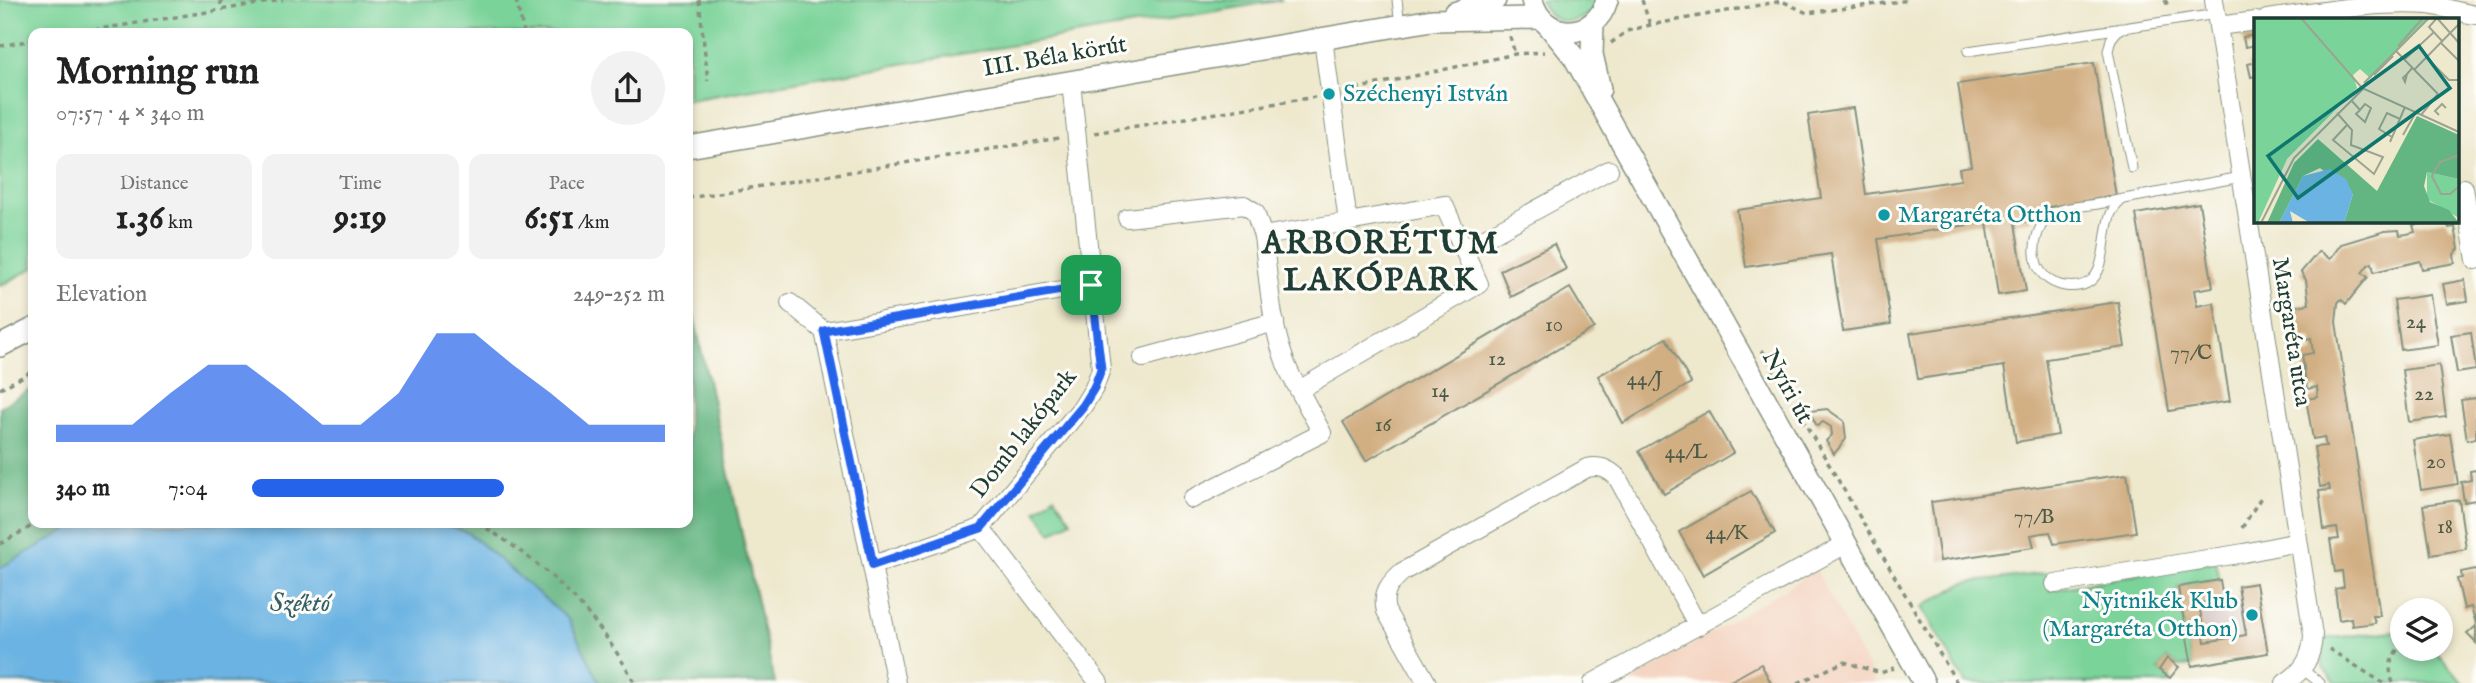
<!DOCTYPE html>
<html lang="en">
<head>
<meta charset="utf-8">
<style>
	body { margin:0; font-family:"IM FELL English",serif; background:#f2f2f2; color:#222; height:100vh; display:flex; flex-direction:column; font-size:26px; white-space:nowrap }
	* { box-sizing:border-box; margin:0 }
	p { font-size:23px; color:#767676 }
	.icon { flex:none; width:38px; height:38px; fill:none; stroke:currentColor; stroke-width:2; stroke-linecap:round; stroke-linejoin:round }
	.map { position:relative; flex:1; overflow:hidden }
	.side { position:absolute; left:28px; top:28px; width:665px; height:500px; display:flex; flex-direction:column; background:#fff; border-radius:14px; box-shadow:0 4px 10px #0003 }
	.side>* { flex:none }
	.buttons { position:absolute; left:2390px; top:598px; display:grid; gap:14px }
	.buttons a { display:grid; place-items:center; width:63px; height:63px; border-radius:50%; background:#fff; box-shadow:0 4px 10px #0003; font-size:35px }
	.pin { position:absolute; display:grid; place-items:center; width:60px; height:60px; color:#fff; margin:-30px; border-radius:14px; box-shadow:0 4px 10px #0006 }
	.round { display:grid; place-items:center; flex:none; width:74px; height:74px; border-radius:37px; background:#f2f2f2 }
	.headline { display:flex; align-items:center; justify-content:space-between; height:119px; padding:0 28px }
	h1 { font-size:38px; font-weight:700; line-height:52px }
	.figures { display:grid; grid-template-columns:repeat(3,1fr); gap:10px; height:119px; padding:7px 28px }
	.figures div { display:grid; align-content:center; border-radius:14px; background:#f2f2f2; text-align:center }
	.figures b { font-size:35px; font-weight:700 }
	.figures small { font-size:19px; font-weight:400 }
	.figures p { font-size:19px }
	.chart { height:196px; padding:14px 28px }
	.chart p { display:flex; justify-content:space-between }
	.chart svg { width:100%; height:126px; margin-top:7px; fill:#2563eb; opacity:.7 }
	ul { padding:0 28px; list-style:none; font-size:23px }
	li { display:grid; grid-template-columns:112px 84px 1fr; align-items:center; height:52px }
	li i { height:18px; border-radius:9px; background:#2563eb }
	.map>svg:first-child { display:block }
</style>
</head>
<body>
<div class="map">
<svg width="2476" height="683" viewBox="0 0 2476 683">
	<rect width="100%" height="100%" fill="#fdfcf7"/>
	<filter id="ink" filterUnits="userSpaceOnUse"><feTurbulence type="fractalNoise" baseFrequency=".0143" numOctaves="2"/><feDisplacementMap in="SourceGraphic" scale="14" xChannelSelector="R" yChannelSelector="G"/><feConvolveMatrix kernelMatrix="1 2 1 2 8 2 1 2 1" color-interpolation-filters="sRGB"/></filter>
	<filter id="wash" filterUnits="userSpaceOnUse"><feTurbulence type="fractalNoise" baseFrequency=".00686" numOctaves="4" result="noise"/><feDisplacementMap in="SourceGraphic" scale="28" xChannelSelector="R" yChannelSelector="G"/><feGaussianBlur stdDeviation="1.57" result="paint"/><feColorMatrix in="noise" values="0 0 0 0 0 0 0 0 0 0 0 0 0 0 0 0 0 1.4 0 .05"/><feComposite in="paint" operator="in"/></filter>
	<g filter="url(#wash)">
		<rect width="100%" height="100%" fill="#eee8cd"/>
		<!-- built -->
		<path fill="#f4d3c0" d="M 1816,570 L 1876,683 L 1628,683 Z"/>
		<!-- industrial -->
		<path fill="#d0c0bc" d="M 2239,596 L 2246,635 L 2205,642 L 2199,603 Z"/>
		<!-- green -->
		<g fill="#7ad399" stroke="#4c8866" stroke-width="2">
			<path d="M 0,0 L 1282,0 L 688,100 L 688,33 L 33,33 L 33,268 L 0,286 Z"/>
			<path d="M 1540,0 L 1597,0 C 1591,20 1566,28 1550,15 C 1546,12 1543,5 1540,0 Z"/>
			<path d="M 1054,496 L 1071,521 L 1052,533 L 1036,511 Z"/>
			<path d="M 2216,561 L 2220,580 L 2178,587 L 2192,666 L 2179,667 L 2167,658 L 2159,670 L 2170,678 L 2171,683 L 1965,683 L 1922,607 L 1964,583 L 2047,573 L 2050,590 Z"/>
			<path d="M 2403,630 L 2403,649 L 2434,649 L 2463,683 L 2336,683 L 2323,668 L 2323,639 Z"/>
		</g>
		<!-- forest -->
		<g fill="#63b581" stroke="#41795a" stroke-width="2">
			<path d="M 688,290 L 775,683 L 600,683 L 568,619 L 468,533 L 441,523 L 688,523 Z"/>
			<path d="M 33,388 L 33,523 L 80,523 L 0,568 L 0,407 Z"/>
		</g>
		<!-- water -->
		<path fill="#6bb3e2" stroke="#45788b" stroke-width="2" d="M 80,523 L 441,523 L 468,533 L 568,619 L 600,683 L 0,683 L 0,568 Z"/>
		<g id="blocks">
			<!-- building -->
			<g fill="#d2af83">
				<path d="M 2256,35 L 2256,45 L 2245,47 L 2243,37 Z"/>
				<path d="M 2256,62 L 2256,76 L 2251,77 L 2248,64 Z"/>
				<path d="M 2094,63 L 2116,196 L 2030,210 L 2031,221 L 2015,223 L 2026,291 L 1998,295 L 1987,222 L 1878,239 L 1891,324 L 1843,331 L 1831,254 L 1746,267 L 1737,210 L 1821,198 L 1808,115 L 1853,108 L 1866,194 L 1961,180 L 1959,168 L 1971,166 L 1958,84 Z"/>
				<path d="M 2199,203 L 2213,287 L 2194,290 L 2197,306 L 2214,303 L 2230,401 L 2169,411 L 2136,214 Z"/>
				<path d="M 2446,220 L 2449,228 L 2455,227 L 2459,249 L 2454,254 L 2455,263 L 2422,269 L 2420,261 L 2374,272 L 2372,263 L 2368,265 L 2362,273 L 2368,277 L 2346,304 L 2341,299 L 2338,303 L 2336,322 L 2380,616 L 2373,616 L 2375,623 L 2352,626 L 2351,618 L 2339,620 L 2335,589 L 2344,587 L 2342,571 L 2335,572 L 2330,540 L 2339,539 L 2337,528 L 2324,530 L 2319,491 L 2330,490 L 2329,485 L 2320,487 L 2314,447 L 2326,446 L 2324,437 L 2313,439 L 2306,399 L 2318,397 L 2317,387 L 2307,389 L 2302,355 L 2313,353 L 2311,338 L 2300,340 L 2291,307 L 2309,304 L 2306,280 L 2301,272 L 2319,251 L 2330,259 L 2341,244 L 2385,231 L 2399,230 L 2400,235 L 2407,234 L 2415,232 L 2413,225 Z"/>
				<path d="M 1554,244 L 1566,269 L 1511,297 L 1500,270 Z"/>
				<path d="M 2465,280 L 2468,301 L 2447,304 L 2443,284 Z"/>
				<path d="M 1570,288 L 1594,328 L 1366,461 L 1343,422 Z"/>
				<path d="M 2430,295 L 2438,345 L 2401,350 L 2394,300 Z"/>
				<path d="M 2118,302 L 2125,347 L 2046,359 L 2058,435 L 2016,442 L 2004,366 L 1918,379 L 1910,333 Z"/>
				<path d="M 2471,332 L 2476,370 L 2457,373 L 2451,335 Z"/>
				<path d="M 1666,338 L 1691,383 L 1623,423 L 1598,376 Z"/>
				<path d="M 2439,365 L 2446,417 L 2409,422 L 2402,370 Z"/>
				<path d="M 2476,398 L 2476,438 L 2467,440 L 2461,400 Z"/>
				<path d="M 1827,409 L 1844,421 L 1846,439 L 1834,454 L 1826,441 L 1832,435 L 1831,427 L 1823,422 L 1817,426 L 1809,411 Z"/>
				<path d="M 1709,411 L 1733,453 L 1664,494 L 1639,451 Z"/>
				<path d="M 2450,434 L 2458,484 L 2421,490 L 2413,440 Z"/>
				<path d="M 2476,470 L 2476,500 L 2464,502 L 2461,482 L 2471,480 L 2470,471 Z"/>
				<path d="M 2127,474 L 2136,532 L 2054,544 L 2050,532 L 2042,533 L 2031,535 L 2034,547 L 1940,561 L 1931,502 Z"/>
				<path d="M 1751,491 L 1775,533 L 1703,575 L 1679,532 Z"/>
				<path d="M 2459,500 L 2466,549 L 2431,555 L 2423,505 Z"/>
				<path d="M 2476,569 L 2476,624 L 2471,607 L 2464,609 L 2457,579 L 2462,578 L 2461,572 Z"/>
				<path d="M 2220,580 L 2223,599 L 2199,603 L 2205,642 L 2246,635 L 2238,586 L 2256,583 L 2268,653 L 2192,666 L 2178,587 Z"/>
				<path d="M 2476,626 L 2476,643 L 2467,634 Z"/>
				<path d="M 2167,658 L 2179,667 L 2170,678 L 2159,670 Z"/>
				<path d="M 1761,664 L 1771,683 L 1727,683 Z"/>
			</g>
		</g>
	</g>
	<g filter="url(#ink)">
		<use href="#blocks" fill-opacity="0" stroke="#869280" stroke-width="2"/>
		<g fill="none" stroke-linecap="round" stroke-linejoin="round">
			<!-- service casing -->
			<g stroke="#869280" stroke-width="11">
				<g id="service">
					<path d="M 1397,0 L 1400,25"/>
					<path d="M 2120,28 L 2111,39 L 2108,51 L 2132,168"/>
					<path d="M 1968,51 L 2217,14"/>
					<path d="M 2123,199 C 2118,204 2112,209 2110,216 C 2100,243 2111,292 2065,286 C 2052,284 2041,276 2037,264 C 2031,246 2038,221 2055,212 C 2069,206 2089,206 2103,203 C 2149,194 2195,186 2241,177"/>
					<path d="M 2302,669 L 2320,683"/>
				</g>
			</g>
			<!-- minor casing -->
			<g stroke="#869280" stroke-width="20">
				<g id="minor">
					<path d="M 2214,0 L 2313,635 C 2312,657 2304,671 2285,683"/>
					<path d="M 2267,19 C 2320,12 2375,1 2429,5 C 2445,7 2460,13 2476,15"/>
					<path d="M 2218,26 L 2256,21"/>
					<path d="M 1323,39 L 1348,222 L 1444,205 L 1479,284 L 1299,390 C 1271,346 1270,288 1263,236 L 1348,222"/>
					<path d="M 1071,82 L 1101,369 L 1094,388 L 1083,406 L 981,528 L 1099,683"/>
					<path d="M 2464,188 L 2476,260"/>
					<path d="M 1127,218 L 1244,205 L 1255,212 L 1263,236"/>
					<path d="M 1463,250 L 1609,170"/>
					<path d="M 790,303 L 824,331"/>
					<path d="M 1143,358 L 1275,322"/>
					<path d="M 1192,499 L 1322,433 L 1299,390"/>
					<path d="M 873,565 L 981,528"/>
					<path d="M 2055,584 L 2244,553 L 2298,542"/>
					<path d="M 896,683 L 824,331 L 1091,285"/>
					<path d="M 1427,683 L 1386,611 C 1381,593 1390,583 1402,572 L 1587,468 C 1599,465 1607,468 1617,477 L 1698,626"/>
					<path d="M 1593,683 L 1846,544"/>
				</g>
			</g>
			<!-- tertiary casing -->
			<g stroke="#869280" stroke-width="24">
				<g id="tertiary">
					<path d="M 1532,0 C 1542,42 1596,41 1607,0"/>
					<path d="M 1454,13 L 1495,0"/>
					<path d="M 1593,24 L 1592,54 L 1600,89"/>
					<path d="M 1548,25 L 1574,57 L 1924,683"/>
					<path d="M 688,147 L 1432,20 L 1540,18"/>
					<path d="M 0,346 L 33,329"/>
				</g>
			</g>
			<!-- path -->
			<g stroke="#869280" stroke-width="3.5" stroke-dasharray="5 5" stroke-linecap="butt">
				<path d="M 221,0 L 221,10"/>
				<path d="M 516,0 L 524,33"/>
				<path d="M 699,0 L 708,81"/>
				<path d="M 1642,0 L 1650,25"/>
				<path d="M 2165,0 L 2169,8"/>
				<path d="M 74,33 L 283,0"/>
				<path d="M 1510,36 L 1515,54"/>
				<path d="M 1611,43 L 1627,31 L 1650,25 L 1782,1 L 1807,13 L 1910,0"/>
				<path d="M 0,46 L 33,40"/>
				<path d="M 1346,91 L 1515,54 L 1544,52"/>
				<path d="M 1094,133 L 1315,97"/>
				<path d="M 688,198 L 1059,138"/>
				<path d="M 1762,350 L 1957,683"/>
				<path d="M 0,389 L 33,371"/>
				<path d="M 478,523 C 550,567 594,610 635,683"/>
				<path d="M 2242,528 L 2263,494"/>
				<path d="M 0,544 L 37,523"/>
				<path d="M 2329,649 L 2383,683"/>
				<path d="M 1798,683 L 1844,662 L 1881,673 L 1894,668"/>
				<path d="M 2393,683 C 2387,667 2391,656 2403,643"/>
			</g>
			<!-- service -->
			<use href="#service" stroke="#fff" stroke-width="9"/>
			<!-- minor -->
			<use href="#minor" stroke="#fff" stroke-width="18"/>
			<!-- tertiary -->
			<use href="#tertiary" stroke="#fff" stroke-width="21"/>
		</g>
	</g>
	<g fill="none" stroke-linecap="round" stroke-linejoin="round" filter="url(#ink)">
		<!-- route casing -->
		<g stroke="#fff" stroke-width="14">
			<path id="route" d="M 1091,285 L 1101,369 L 1094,388 L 1083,406 L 981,528 L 873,565 L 824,331 Z"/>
		</g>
		<!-- route -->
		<use href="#route" stroke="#2563eb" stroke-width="9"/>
	</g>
	<!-- markers -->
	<g fill="#0f9aa8" stroke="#fdfcf7" stroke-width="2.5">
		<circle cx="1329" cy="94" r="7"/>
		<circle cx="1884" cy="215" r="7"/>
		<circle cx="2252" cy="615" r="7"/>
	</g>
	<g text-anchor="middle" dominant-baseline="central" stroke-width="6" stroke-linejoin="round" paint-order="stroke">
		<!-- number labels -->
		<g font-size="21" fill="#4c5a48">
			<text x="2416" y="322">24</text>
			<text x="1554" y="325">10</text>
			<text x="2191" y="353">77/C</text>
			<text x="1497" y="359">12</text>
			<text x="1645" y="379">44/J</text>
			<text x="1440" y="391">14</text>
			<text x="2424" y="394">22</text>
			<text x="1383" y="425">16</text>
			<text x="1686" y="452">44/L</text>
			<text x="2436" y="462">20</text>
			<text x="2034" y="517">77/B</text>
			<text x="2445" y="527">18</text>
			<text x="1727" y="533">44/K</text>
		</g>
		<!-- street labels -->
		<g font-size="24" fill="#1f3d34" stroke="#fdfcf7">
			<text transform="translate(1055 57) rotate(-10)">III. Béla körút</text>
			<text transform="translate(2291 332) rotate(81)">Margaréta utca</text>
			<text transform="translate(1787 387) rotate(61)">Nyíri út</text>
			<text transform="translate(1024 434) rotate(-52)">Domb lakópark</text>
		</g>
		<!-- culture labels -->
		<g font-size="24" fill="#0d838f" stroke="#fdfcf7" text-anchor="start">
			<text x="1343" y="94">Széchenyi István</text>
			<text x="1898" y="215">Margaréta Otthon</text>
			<text x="2238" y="601" text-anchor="end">Nyitnikék Klub<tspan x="2238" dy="28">(Margaréta Otthon)</tspan></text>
		</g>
		<!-- water labels -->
		<g font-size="26" font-style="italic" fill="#366068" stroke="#fdfcf7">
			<text x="300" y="603">Széktó</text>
		</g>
		<!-- district labels -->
		<g font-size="32" font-weight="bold" letter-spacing="2" fill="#1f3d34" stroke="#fdfcf7">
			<text x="1381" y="244">ARBORÉTUM<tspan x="1381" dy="37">LAKÓPARK</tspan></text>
		</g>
	</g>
	<!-- overview -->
	<g transform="translate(2254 18)">
		<rect width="205" height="205" fill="#eee8cd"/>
		<path d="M 0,0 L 175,0 L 116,60 L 106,51 L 99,57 L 103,70 L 33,141 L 4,205 L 0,205 ZM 173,154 L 205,161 L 205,200 L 173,181 Z" fill="#7ad399"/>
		<path d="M 163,98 L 205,117 L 205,161 L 173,154 L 170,168 L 176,184 L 195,192 L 205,205 L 90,205 L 99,176 L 66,150 L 49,158 L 25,205 L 13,205 L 40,145 L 64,121 L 123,173 Z" fill="#63b581"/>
		<path d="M 76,151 L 92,161 L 99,176 L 90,205 L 56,205 L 36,193 L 39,205 L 25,205 L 49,158 Z" fill="#6bb3e2"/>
		<path fill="none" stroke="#9ba490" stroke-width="2" d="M 47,0 L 108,70 L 205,114M 183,0 L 205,25M 183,0 L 175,9 L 189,24M 187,25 L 205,43M 144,28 L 169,0M 142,33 L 184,76M 173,40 L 195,62 L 205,62M 151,41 L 180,14M 161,51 L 205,6M 153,56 L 151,64 L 149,60 L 153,56 L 159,49M 120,57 L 139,38M 110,65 L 175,0M 97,82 L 106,92 L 111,86 L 117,90 L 111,104 L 102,96 L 106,92M 83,95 L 98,112 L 97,127 L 129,139 L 120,156 L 79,122 L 93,107M 167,97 L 184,76M 185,97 L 181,93 L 188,86 L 192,90M 149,117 L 162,94M 138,119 L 125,111 L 133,95 L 146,101M 136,124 L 151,89M 203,170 L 196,176 L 187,176 L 178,158 L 186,144 L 205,137M 7,205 L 40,140 L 109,71"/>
		<path fill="#0f766e" fill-opacity="0.15" stroke="#0f766e" stroke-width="3.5" d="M 165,28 L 196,70 L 44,180 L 14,138 Z"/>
		<rect width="205" height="205" fill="none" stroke="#1f3d34" stroke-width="3.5"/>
	</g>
</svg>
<div class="buttons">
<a><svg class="icon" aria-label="layers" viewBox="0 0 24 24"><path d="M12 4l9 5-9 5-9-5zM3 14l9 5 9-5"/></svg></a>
</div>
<div class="pin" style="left:1091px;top:285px;background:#1e9e55"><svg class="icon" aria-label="arrive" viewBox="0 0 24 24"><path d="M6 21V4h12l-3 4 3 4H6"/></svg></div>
<section class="side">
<div class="headline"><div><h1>Morning run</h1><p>07:57 · 4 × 340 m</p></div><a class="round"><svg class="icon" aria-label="share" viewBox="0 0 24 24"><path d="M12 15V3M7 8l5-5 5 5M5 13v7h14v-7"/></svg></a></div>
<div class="figures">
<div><p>Distance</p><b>1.36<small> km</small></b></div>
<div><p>Time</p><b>9:19</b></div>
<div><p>Pace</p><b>6:51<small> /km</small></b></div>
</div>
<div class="chart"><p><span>Elevation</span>249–252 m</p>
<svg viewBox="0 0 160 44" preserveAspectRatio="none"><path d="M0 44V38L10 38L20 38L30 27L40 17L50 17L60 27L70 38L80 38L90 27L100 6L110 6L120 17L130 27L140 38L150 38L160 38V44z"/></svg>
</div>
<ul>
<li><b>340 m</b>7:04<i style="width:61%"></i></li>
</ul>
</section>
</div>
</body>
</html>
